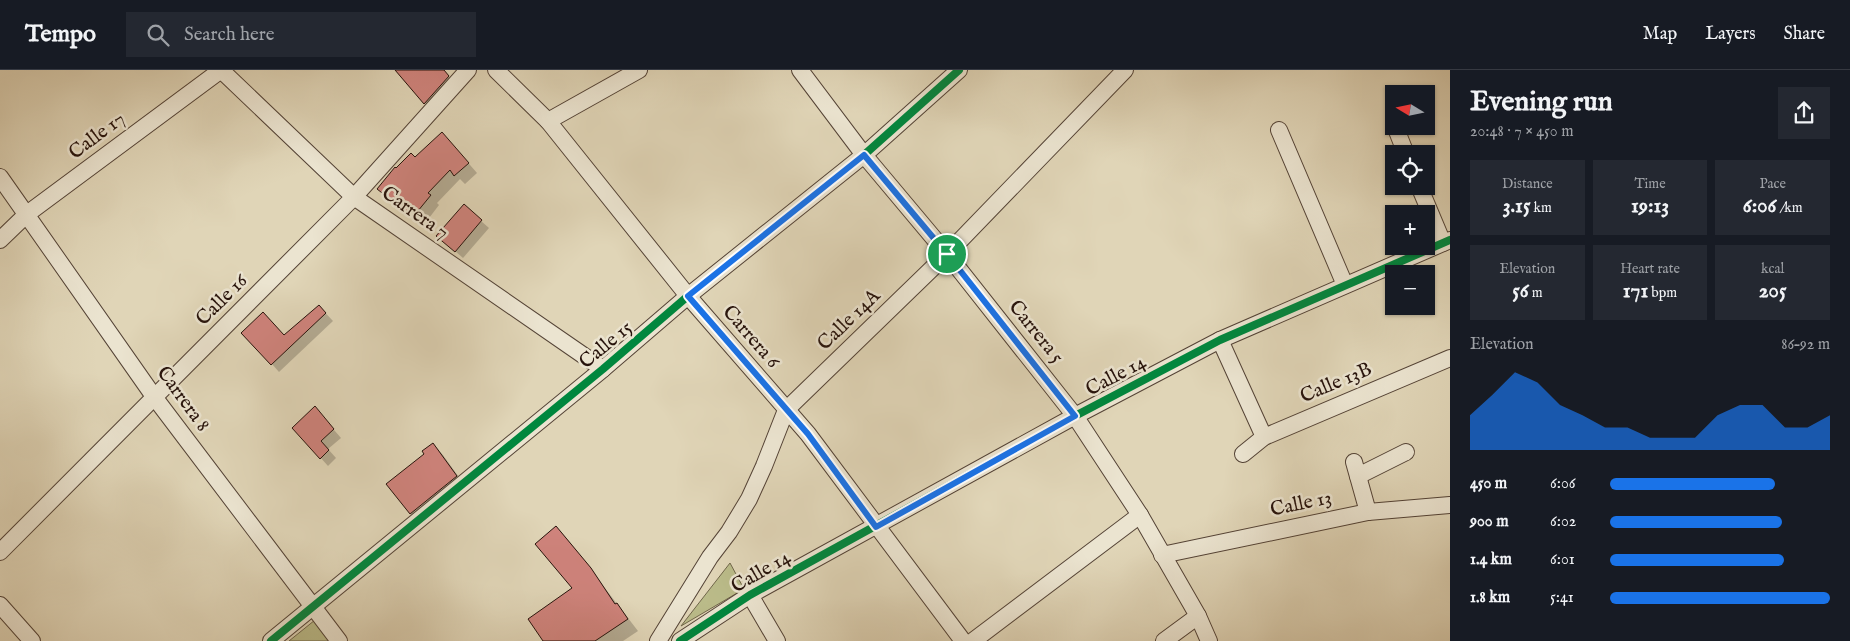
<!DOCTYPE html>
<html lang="en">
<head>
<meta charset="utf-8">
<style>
	body { margin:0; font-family:"IM FELL English",serif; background:#242831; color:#f1f3f6; height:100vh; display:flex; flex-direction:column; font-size:19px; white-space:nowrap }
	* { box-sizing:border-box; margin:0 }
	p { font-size:16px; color:#9ea1a6 }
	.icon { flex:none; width:28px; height:28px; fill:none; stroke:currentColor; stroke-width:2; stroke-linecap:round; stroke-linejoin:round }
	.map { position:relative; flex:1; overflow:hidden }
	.details { display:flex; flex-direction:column; background:#171b24; width:400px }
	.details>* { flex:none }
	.needle { width:32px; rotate:280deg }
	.fabs { position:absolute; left:1385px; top:15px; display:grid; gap:10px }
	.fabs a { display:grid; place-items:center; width:50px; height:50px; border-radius:0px; background:#171b24; box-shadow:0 1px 4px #0004; font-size:25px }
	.pin { position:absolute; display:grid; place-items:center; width:42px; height:42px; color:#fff; margin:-21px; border:2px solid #fff; border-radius:50%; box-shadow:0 1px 5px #0007 }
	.round { display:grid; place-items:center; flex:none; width:52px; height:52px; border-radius:0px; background:#242831 }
	.summary { display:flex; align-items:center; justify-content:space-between; height:85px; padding:0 20px }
	h1 { font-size:28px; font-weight:800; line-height:38px }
	.figures { display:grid; grid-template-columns:repeat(3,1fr); gap:8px; height:85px; padding:5px 20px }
	.figures div { display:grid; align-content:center; border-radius:0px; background:#242831; text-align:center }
	.figures b { font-size:21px; font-weight:800 }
	.figures small { font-size:14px; font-weight:400 }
	.figures p { font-size:14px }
	.chart { height:140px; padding:10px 20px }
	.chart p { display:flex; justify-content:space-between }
	.chart svg { width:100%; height:90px; margin-top:5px; fill:#1a73e8; opacity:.7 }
	ul { padding:0 20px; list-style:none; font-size:16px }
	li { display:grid; grid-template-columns:80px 60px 1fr; align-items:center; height:38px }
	li i { height:12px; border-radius:6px; background:#1a73e8 }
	header { display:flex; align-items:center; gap:30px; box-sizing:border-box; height:70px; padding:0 25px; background:#171b24; border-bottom:1px solid #363941 }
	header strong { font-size:24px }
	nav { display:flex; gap:28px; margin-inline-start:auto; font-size:18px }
	.search { width:350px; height:45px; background:#242831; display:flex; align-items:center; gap:12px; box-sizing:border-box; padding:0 18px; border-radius:0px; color:#9ea1a6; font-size:19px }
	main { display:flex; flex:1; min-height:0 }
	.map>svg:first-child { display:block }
</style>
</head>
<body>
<header>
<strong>Tempo</strong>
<div class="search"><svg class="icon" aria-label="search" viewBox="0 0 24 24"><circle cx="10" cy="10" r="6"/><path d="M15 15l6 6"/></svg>Search here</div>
<nav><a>Map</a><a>Layers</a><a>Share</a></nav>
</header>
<main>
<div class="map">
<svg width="1450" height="571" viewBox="0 0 1450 571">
	<rect width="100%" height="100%" fill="#e0d5b7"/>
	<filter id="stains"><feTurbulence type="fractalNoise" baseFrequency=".004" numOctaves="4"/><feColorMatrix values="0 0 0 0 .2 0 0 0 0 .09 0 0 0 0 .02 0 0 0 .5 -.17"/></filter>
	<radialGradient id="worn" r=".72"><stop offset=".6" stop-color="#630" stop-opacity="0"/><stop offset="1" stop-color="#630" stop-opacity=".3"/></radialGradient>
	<!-- green -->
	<g fill="#babb89" stroke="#70664a">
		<path d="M 730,493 L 744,519 L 681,556 Z"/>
		<path d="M 315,550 L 330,571 L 289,571 Z"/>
	</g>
	<!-- shadow -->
	<g fill="#0003">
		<path d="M 406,0 L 443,0 L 456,15 L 432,41 L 401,5 Z"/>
		<path d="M 451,73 L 477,103 L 465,114 L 460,109 L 437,133 L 439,135 L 423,156 L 379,118 L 396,100 L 415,88 Z"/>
		<path d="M 481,151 L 489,158 L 463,188 L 446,173 Z"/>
		<path d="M 319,236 L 333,251 L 279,302 L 272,294 L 284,267 Z"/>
		<path d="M 322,346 L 341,368 L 328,379 L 336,388 L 328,396 L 294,358 Z"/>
		<path d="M 433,374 L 443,385 L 466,417 L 421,454 L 411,444 L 388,414 L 426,384 Z"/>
		<path d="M 567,469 L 638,561 L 623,571 L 544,571 L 574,518 Z"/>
	</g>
	<!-- building -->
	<g fill="#cf837c" stroke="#26120b">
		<path d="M 395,0 L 444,0 L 449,6 L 424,34 Z"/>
		<path d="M 442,62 L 469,93 L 454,106 L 450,100 L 428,123 L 431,125 L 413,147 L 377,119 L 395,97 L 396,98 L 411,83 L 415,87 Z"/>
		<path d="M 464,134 L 482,150 L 455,182 L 436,166 Z"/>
		<path d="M 319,235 L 326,243 L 271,295 L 241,263 L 263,242 L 284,265 Z"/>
		<path d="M 315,336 L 334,359 L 321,371 L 329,380 L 320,389 L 292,358 Z"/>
		<path d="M 433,373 L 457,406 L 410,444 L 386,414 L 424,384 L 422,381 Z"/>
		<path d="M 556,456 L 591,498 L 615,534 L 617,533 L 628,549 L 595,571 L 543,571 L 528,549 L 572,518 L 535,474 Z"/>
	</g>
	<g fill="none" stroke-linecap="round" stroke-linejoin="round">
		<!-- minor casing -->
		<g stroke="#544336" stroke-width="18">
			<g id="minor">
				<path d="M 221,0 L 354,127 L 603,299"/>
				<path d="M 496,0 L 548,51 L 688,226 L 808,364 L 963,571"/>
				<path d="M 800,0 L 864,85 L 947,184 L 1075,346 L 1140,445 L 1198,546 L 1209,571"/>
				<path d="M 548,51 L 639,0"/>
				<path d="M 1395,56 L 1406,84"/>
				<path d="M 1279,60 L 1345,215"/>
				<path d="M 0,107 L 155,328 L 339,571"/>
				<path d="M 1419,116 L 1443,173"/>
				<path d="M 0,170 L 27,144 L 221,0"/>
				<path d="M 1220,270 L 1264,367"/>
				<path d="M 1243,384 L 1264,367 L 1450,288"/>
				<path d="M 1354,392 L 1368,442"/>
				<path d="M 1358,406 L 1406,382"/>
				<path d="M 0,482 L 354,127 L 468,0"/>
				<path d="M 1162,485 L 1368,442 L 1450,435"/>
				<path d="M 750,525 L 777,571"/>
				<path d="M 0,535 L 32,571"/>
				<path d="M 271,571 L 603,299 L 688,226 L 864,85 L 959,0"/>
				<path d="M 658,571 L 710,487 L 729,462 L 749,429 L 764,396 L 786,340 L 947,184 L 1125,0"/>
				<path d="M 680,571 L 750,525 L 1075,346 L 1220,270 L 1450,170"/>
				<path d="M 973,571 L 1140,445"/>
				<path d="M 1164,571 L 1198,546"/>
			</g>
		</g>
		<!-- minor -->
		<use href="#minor" stroke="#ebe4d0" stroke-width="16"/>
		<!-- cycleway casing -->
		<g stroke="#ebe4d0" stroke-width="11">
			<g id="cycleway">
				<path d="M 271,571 L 603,299 L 688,226 L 864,85 L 959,0"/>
				<path d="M 680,571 L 750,525 L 1075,346 L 1220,270 L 1450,170"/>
			</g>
		</g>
		<!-- cycleway -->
		<use href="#cycleway" stroke="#00873e" stroke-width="8"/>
	</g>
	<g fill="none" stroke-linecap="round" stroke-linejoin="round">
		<!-- route casing -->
		<g stroke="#fff" stroke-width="10">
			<path id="route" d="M 864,85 L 947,184 L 1075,346 L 876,457 L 808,364 L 688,226 Z"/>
		</g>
		<!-- route -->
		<use href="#route" stroke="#1a73e8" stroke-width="6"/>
	</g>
	<g text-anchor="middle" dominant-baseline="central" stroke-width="5" stroke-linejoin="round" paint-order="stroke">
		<!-- street labels -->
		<g font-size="20" fill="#26120b" stroke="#ebe4d0">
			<text transform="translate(97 66) rotate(-37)">Calle 17</text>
			<text transform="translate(415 143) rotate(35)">Carrera 7</text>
			<text transform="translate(222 230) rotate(-45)">Calle 16</text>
			<text transform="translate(849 250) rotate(-44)">Calle 14A</text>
			<text transform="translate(1036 262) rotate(51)">Carrera 5</text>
			<text transform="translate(751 267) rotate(49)">Carrera 6</text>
			<text transform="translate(606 275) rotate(-40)">Calle 15</text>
			<text transform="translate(1116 306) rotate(-28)">Calle 14</text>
			<text transform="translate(1336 313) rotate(-23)">Calle 13B</text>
			<text transform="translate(183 329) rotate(54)">Carrera 8</text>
			<text transform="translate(1301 434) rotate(-12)">Calle 13</text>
			<text transform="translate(761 502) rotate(-30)">Calle 14</text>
		</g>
	</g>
	<rect width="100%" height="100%" filter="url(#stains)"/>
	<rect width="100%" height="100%" fill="url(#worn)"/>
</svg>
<div class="fabs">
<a><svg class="needle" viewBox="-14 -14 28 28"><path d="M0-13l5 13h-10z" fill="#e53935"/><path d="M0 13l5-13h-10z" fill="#9ea1a6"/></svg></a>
<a><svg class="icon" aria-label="locate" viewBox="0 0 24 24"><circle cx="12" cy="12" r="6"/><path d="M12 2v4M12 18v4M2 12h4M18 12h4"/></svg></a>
<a>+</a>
<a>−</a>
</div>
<div class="pin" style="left:947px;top:184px;background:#1e9e55"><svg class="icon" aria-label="arrive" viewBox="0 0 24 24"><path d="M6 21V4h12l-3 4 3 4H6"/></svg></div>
</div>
<section class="details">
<div class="summary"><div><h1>Evening run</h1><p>20:48 · 7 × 450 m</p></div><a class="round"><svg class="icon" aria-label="share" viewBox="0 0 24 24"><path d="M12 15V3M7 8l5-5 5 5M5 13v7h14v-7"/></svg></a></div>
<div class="figures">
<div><p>Distance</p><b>3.15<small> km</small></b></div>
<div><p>Time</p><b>19:13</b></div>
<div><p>Pace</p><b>6:06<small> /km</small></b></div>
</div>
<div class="figures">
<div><p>Elevation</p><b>56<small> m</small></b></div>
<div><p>Heart rate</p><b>171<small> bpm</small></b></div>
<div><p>kcal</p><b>205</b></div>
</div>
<div class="chart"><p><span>Elevation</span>86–92 m</p>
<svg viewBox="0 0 160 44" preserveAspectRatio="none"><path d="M0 44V27L10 17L20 6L30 11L40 22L50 27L60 33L70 33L80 38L90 38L100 38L110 27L120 22L130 22L140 33L150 33L160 27V44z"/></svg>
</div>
<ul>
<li><b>450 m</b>6:06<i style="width:75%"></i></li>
<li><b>900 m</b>6:02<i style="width:78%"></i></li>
<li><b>1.4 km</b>6:01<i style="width:79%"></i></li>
<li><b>1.8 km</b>5:41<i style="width:100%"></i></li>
</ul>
</section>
</main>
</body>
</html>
